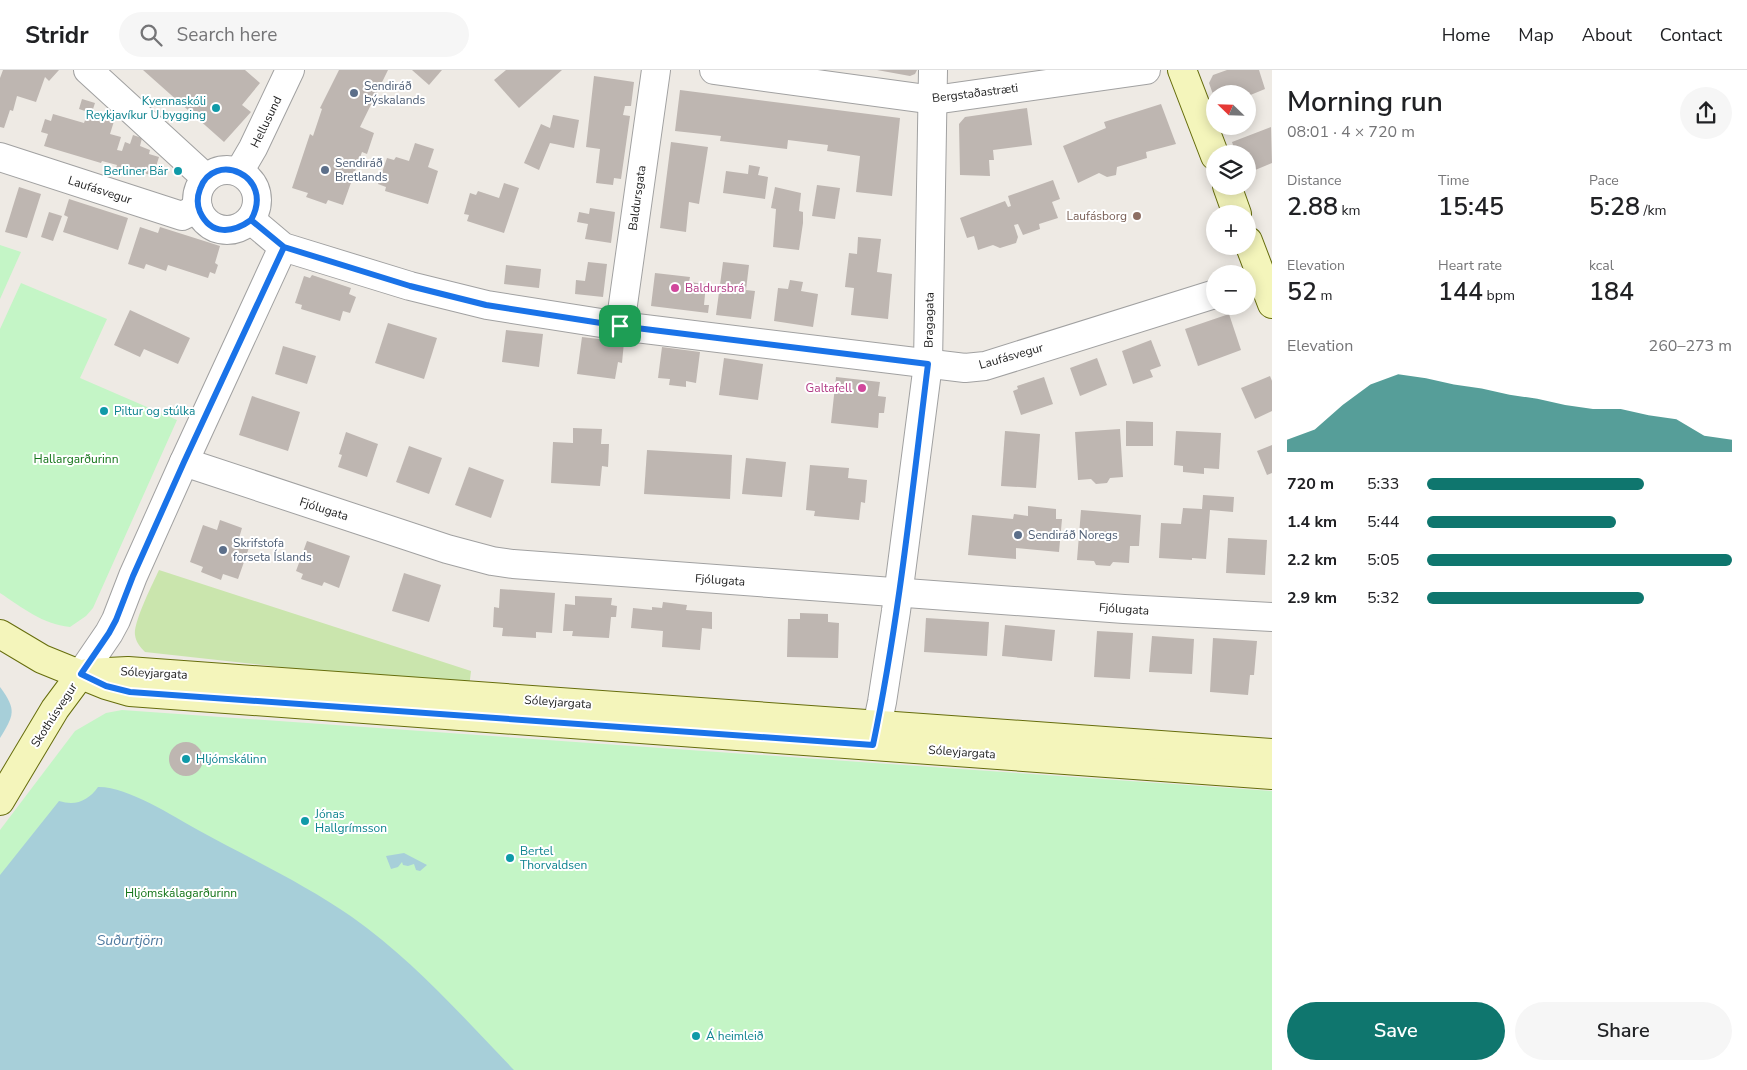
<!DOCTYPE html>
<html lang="en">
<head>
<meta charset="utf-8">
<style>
	body { margin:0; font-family:"Nunito Sans",sans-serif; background:#f6f6f6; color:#202124; height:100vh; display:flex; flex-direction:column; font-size:19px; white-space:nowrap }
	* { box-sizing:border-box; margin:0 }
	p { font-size:16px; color:#757577 }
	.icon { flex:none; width:28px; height:28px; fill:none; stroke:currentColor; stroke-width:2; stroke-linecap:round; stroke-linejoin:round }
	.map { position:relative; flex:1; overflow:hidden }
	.drawer { display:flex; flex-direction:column; background:#fff; width:475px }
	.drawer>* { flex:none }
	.needle { width:32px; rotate:293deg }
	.controls { position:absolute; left:1206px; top:15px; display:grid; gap:10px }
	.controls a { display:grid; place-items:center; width:50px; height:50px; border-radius:50%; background:#fff; box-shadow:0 2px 12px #0003; font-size:25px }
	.pin { position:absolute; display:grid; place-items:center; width:42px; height:42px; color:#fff; margin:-21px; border-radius:10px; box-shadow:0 2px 8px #0006 }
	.round { display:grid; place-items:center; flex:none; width:52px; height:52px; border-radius:26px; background:#f6f6f6 }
	.summary { display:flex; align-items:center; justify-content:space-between; height:85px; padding:0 15px }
	h1 { font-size:28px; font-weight:600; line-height:38px }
	.figures { display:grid; grid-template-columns:repeat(3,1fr); gap:8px; height:85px; padding:5px 15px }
	.figures div { display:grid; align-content:center }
	.figures b { font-size:25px; font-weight:600 }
	.figures small { font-size:14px; font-weight:400 }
	.figures p { font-size:14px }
	.chart { height:140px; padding:10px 15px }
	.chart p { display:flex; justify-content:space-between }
	.chart svg { width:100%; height:90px; margin-top:5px; fill:#0f766e; opacity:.7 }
	.action { display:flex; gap:10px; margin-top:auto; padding:10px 15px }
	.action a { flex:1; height:58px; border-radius:30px; background:#0f766e; color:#fff; font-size:20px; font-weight:600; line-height:58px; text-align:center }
	.action a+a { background:#f6f6f6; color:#202124 }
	ul { padding:0 15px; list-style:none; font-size:16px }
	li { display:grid; grid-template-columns:80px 60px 1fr; align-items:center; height:38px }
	li i { height:12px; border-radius:6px; background:#0f766e }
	header { display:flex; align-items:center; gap:30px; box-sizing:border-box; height:70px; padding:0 25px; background:#fff; border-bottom:1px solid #e0e0e0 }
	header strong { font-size:24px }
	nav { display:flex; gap:28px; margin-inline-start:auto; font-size:18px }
	.search { width:350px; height:45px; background:#f6f6f6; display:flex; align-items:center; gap:12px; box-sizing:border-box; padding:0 18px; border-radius:28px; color:#757577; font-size:19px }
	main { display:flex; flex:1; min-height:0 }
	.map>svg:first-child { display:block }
</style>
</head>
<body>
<header>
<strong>Stridr</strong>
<div class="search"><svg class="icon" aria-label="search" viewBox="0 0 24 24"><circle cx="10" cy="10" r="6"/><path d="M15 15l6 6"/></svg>Search here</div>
<nav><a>Home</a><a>Map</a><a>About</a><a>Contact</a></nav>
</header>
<main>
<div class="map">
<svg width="1272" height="1000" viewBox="0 0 1272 1000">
	<rect width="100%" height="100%" fill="#eeeae4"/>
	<!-- grass -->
	<path fill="#cae5ad" d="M 159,500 L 471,601 L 469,618 L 145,582 C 140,577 136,572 135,565 C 133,553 153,513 159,500 Z"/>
	<!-- park -->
	<g fill="#c4f5c6">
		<path d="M 0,175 L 21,182 L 0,229 Z"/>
		<path d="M 21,213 L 107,249 L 80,308 L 177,350 L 93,538 L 86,546 L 70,557 C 42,554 23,538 0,523 L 0,259 Z"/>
		<path d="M 122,640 L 1272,721 L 1272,1000 L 0,1000 L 0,760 L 75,661 L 106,643 Z"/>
	</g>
	<!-- water -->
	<g fill="#a7cfd9">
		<path d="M 0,617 C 17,640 14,645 0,668 Z"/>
		<path d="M 98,717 C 126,716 173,746 198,760 C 249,788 305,814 352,847 C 413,890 463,947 514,1000 L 0,1000 L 0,805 L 59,731 C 76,736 88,731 98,717 Z"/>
		<path d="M 404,783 L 427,795 L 420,801 L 416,800 L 414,794 L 408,796 L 403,795 L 402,792 L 398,797 L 391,799 L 386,786 Z"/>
	</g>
	<!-- building -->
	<g fill="#beb6b1">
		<path d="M 3,0 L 59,0 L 49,11 L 45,7 L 36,32 L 17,26 L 13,41 L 10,40 L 4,58 L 0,57 L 0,8 Z"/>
		<path d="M 143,0 L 245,0 L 260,13 L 242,35 L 251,42 L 224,72 Z"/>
		<path d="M 339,0 L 388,0 L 360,57 L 374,63 L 367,84 L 362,82 L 343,135 L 328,130 L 326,134 L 306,127 L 308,123 L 292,118 L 310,64 L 313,66 L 322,39 L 320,38 Z"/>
		<path d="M 412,0 L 442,0 L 429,15 Z"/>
		<path d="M 506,0 L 562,0 L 519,38 L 494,10 Z"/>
		<path d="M 877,0 L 917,0 L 915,4 L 910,6 Z"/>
		<path d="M 1227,0 L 1259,0 L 1265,19 L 1248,26 L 1246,20 L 1237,24 L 1215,24 L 1215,30 L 1209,13 L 1213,5 Z"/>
		<path d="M 594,6 L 634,12 L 631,36 L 625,36 L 623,45 L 630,46 L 621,109 L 614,108 L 613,115 L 596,113 L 600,79 L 586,77 Z"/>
		<path d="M 680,20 L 900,48 L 892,126 L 856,122 L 860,86 L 827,81 L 828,75 L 788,70 L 787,79 L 720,71 L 721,66 L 675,61 Z"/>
		<path d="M 82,29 L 95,33 L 92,42 L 115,48 L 110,64 L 121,67 L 117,80 L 122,81 L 125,72 L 130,74 L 133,65 L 142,68 L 140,76 L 150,80 L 149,84 L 159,87 L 153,106 L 144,103 L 143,107 L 116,98 L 117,95 L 102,91 L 101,93 L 44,76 L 48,64 L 41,62 L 45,49 L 51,51 L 53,44 L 84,53 L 88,42 L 79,39 Z"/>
		<path d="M 1161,34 L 1176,74 L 1146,82 L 1147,88 L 1117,97 L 1116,105 L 1107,107 L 1099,103 L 1078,113 L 1063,76 L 1106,58 L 1104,52 Z"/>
		<path d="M 1027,38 L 1032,75 L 993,80 L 994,90 L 989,90 L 990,106 L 960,105 L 959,54 L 965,47 Z"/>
		<path d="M 553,45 L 579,50 L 574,78 L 550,73 L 539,100 L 524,93 L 541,54 L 550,58 Z"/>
		<path d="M 1271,57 L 1272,93 L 1248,103 L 1248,84 L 1236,84 L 1232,72 Z"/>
		<path d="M 671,72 L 708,77 L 699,134 L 689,132 L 686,162 L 660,158 Z"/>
		<path d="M 415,73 L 434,79 L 428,97 L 438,101 L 428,134 L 385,121 L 386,117 L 378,114 L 387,88 L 394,90 L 396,87 L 409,91 Z"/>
		<path d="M 749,95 L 760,97 L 758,105 L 768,107 L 765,129 L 723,123 L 726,101 L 748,104 Z"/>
		<path d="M 1053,110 L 1060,129 L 1052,132 L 1058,148 L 1039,154 L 1040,159 L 1023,165 L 1018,154 L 1014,155 L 1018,167 L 1016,173 L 1000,178 L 993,175 L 978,180 L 974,166 L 967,168 L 960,148 L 1005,131 L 1008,137 L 1011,136 L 1008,126 Z"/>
		<path d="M 504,113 L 519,118 L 504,163 L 467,151 L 469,145 L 464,144 L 470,123 L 476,125 L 478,121 L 499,128 Z"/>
		<path d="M 817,115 L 840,118 L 835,149 L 812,146 Z"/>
		<path d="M 19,117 L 41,124 L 27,168 L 5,162 Z"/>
		<path d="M 775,117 L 801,123 L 799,141 L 803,142 L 803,153 L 799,180 L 773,177 L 776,139 L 771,138 Z"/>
		<path d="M 69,129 L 128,148 L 118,180 L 63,162 L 68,147 L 64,145 Z"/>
		<path d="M 590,138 L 615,142 L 611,173 L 585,169 L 588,154 L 577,152 L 579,142 L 589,144 Z"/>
		<path d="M 49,142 L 62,146 L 53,171 L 41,167 Z"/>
		<path d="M 140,157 L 158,163 L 160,157 L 220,176 L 215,193 L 218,195 L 215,204 L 210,202 L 208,208 L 168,195 L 166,201 L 146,194 L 144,199 L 128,194 Z"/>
		<path d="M 858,167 L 881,169 L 877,202 L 892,204 L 888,249 L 851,245 L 854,218 L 845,217 L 849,183 L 857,184 Z"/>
		<path d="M 588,192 L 607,194 L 603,227 L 575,224 L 576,210 L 585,211 Z"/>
		<path d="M 723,192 L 749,195 L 746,220 L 755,221 L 751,249 L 716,245 Z"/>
		<path d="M 506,195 L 541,199 L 539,218 L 504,214 Z"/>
		<path d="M 655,203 L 690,207 L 689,212 L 706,214 L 704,235 L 709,235 L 708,243 L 651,236 Z"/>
		<path d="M 312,205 L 351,218 L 349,224 L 356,227 L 350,243 L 343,241 L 340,251 L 301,239 L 302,235 L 295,233 L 304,206 L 310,208 Z"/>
		<path d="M 790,210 L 803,212 L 801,221 L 818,224 L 813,257 L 774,251 L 778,218 L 788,219 Z"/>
		<path d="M 130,240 L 190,268 L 178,294 L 144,279 L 140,287 L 114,275 Z"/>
		<path d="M 1229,244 L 1241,280 L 1198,296 L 1185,259 Z"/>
		<path d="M 388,253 L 437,268 L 424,309 L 375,293 Z"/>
		<path d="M 506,260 L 543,264 L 539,297 L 502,292 Z"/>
		<path d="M 582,267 L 624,272 L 622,293 L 618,292 L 615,309 L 577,304 Z"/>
		<path d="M 1151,270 L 1161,296 L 1150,300 L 1153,307 L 1133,314 L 1122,281 Z"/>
		<path d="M 283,276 L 316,286 L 307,314 L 275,304 Z"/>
		<path d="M 662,277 L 700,282 L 696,313 L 686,311 L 686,317 L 669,315 L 670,309 L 658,308 Z"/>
		<path d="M 724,288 L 763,294 L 758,330 L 719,325 Z"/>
		<path d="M 1097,288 L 1107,315 L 1080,326 L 1070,298 Z"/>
		<path d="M 1270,306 L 1272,311 L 1272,341 L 1255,349 L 1241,318 Z"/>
		<path d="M 836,307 L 880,312 L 878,326 L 886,327 L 884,343 L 879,343 L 878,358 L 831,353 Z"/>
		<path d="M 1044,307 L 1053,334 L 1021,345 L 1013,321 L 1018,319 L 1017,316 Z"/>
		<path d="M 252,326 L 300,342 L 288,381 L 239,365 Z"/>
		<path d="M 1126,351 L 1153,352 L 1153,376 L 1126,376 Z"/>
		<path d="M 573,358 L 602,359 L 601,374 L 609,374 L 608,397 L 602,396 L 600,416 L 551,413 L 553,372 L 573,373 Z"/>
		<path d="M 1120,359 L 1123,407 L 1110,408 L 1107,413 L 1096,414 L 1091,409 L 1078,410 L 1075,362 Z"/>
		<path d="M 1005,361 L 1040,364 L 1036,418 L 1001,416 Z"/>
		<path d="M 1176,361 L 1221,363 L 1219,399 L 1204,398 L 1204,404 L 1183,402 L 1183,396 L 1174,395 Z"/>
		<path d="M 346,362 L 378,374 L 367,407 L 338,397 L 342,385 L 339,384 Z"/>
		<path d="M 1272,375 L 1272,403 L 1267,405 L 1257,381 Z"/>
		<path d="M 409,376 L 442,388 L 429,424 L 396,412 Z"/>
		<path d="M 647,380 L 732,385 L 730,429 L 644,424 Z"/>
		<path d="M 746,388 L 786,392 L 782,427 L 742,424 Z"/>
		<path d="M 810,395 L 849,398 L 848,408 L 867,410 L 865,433 L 861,432 L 859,450 L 814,446 L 815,441 L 806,440 Z"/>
		<path d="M 469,397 L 504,410 L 491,448 L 455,435 Z"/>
		<path d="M 1203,425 L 1234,427 L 1233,442 L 1210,440 L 1206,489 L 1192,488 L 1192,490 L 1159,488 L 1161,453 L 1181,454 L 1183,438 L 1202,439 Z"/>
		<path d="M 1028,436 L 1056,439 L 1056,449 L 1062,449 L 1059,482 L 1016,478 L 1016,489 L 968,485 L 972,445 L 1013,449 L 1014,444 L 1028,446 Z"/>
		<path d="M 1081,440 L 1141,445 L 1139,476 L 1130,476 L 1129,493 L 1113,492 L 1110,496 L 1096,495 L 1094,491 L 1077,490 Z"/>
		<path d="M 220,450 L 242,458 L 239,468 L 251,472 L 238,509 L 223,504 L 221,510 L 201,502 L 203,497 L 190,492 L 203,455 L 217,460 Z"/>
		<path d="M 1228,468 L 1267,470 L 1265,505 L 1226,503 Z"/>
		<path d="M 307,471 L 350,486 L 339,518 L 324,512 L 322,516 L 301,509 L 303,504 L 296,501 Z"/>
		<path d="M 404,503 L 441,515 L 429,552 L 392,541 Z"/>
		<path d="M 500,519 L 555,523 L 552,563 L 536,562 L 536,568 L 502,566 L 503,558 L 493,557 L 494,537 L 499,538 Z"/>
		<path d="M 575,526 L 612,528 L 611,535 L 617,536 L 616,547 L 611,547 L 609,568 L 572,566 L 573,561 L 563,561 L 565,534 L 575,535 Z"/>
		<path d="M 663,532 L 687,535 L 686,540 L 712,542 L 712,559 L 702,558 L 700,580 L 662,577 L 663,561 L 631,558 L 633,538 L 652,540 L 652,537 L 662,538 Z"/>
		<path d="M 800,543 L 828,544 L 828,552 L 839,553 L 838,588 L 787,587 L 788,549 L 800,549 Z"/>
		<path d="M 926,548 L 989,552 L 987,586 L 924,582 Z"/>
		<path d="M 1005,555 L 1055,560 L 1052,591 L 1002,586 Z"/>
		<path d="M 1097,561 L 1133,563 L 1130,609 L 1094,607 Z"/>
		<path d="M 1152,566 L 1194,569 L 1192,604 L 1149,602 Z"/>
		<path d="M 1213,568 L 1257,571 L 1254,605 L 1250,605 L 1248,625 L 1210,622 Z"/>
		<circle cx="186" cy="689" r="17"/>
	</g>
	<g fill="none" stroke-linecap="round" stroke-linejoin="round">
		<!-- street casing -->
		<g stroke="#a1a1a1" stroke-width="30">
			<g id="street">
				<path d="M 88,0 L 206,108"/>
				<path d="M 714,0 L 934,30 L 1146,0"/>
				<path d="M 0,87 L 182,146 L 198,138"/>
				<circle cx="227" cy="130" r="30"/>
				<path d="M 239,102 L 253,78 L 290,0"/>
				<path d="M 251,150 L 283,177 L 410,216 L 487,235 L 620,256 L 965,298 L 985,296 L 1215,224"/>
				<path d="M 620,256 L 656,0"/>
				<path d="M 184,392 L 447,479 L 492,491 L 513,494 L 1124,539 L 1272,547"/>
				<path d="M 81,604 L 109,563 L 116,550 L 133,506 L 184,392 L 283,177"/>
				<path d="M 873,675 L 882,632 L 896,541 L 928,294 L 933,0"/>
			</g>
		</g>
		<!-- secondary casing -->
		<g stroke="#666d0c" stroke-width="30">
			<g id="secondary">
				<path d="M 1182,0 L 1215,86"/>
				<path d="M 1227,116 L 1237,144"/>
				<path d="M 1248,171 L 1272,234"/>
				<path d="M 0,564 L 42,589 L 106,615 L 130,622 L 1272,705"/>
				<path d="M 87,603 L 128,601 L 1272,683"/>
				<path d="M 0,731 L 55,639 L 81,604"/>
			</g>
		</g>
		<!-- street -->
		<use href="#street" stroke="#fff" stroke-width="28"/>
		<!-- secondary -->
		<use href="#secondary" stroke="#f4f5bb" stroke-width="28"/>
	</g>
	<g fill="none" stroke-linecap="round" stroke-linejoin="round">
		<!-- route casing -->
		<g stroke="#fff" stroke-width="10">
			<path id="route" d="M 620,256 L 486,235 L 410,216 L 284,177 L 251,150 C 233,163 211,166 200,142 C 197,135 197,127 200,119 C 213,80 276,105 251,150 L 284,177 L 184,392 L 133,506 L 116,550 L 109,563 L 81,604 L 106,616 L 130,622 L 873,675 C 899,550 912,422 928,294 L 620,256"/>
		</g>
		<!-- route -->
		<use href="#route" stroke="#1a73e8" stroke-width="6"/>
	</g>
	<!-- markers -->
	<g fill="#5c6f8a" stroke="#fff" stroke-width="2">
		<circle cx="354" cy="23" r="5"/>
		<circle cx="325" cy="100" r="5"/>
		<circle cx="1018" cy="465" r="5"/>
		<circle cx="223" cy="480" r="5"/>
	</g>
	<g fill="#0f9aa8" stroke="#fff" stroke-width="2">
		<circle cx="216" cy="38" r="5"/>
		<circle cx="178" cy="101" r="5"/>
		<circle cx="104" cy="341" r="5"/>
		<circle cx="186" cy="689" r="5"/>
		<circle cx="305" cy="751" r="5"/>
		<circle cx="510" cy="788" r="5"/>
		<circle cx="696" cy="966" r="5"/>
	</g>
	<circle fill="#8d6e63" stroke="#fff" stroke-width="2" cx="1137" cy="146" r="5"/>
	<g fill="#d1479c" stroke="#fff" stroke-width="2">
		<circle cx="675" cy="218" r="5"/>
		<circle cx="862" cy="318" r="5"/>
	</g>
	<g text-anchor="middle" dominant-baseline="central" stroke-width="4" stroke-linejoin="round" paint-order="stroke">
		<!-- service labels -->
		<g font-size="12" fill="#4e5e75" stroke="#fff" text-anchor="start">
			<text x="364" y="16">Sendiráð<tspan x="364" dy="14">Þýskalands</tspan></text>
			<text x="335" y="93">Sendiráð<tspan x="335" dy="14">Bretlands</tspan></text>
			<text x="1028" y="465">Sendiráð Noregs</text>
			<text x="233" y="473">Skrifstofa<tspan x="233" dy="14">forseta Íslands</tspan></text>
		</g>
		<!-- street labels -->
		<g font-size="12" fill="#1d1d1d" stroke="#fff">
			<text transform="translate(975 23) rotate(-7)">Bergstaðastræti</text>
			<text transform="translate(266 52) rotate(-64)">Hellusund</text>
			<text transform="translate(100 120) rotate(18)">Laufásvegur</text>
			<text transform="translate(637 128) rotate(-82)">Baldursgata</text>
			<text transform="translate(929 250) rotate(-89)">Bragagata</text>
			<text transform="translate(1011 286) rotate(-16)">Laufásvegur</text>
			<text transform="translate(324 439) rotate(18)">Fjólugata</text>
			<text transform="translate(720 510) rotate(4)">Fjólugata</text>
			<text transform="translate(1124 539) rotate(4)">Fjólugata</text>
			<text transform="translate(154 603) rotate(3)">Sóleyjargata</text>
			<text transform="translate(558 632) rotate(4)">Sóleyjargata</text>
			<text transform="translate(54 645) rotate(-57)">Skothúsvegur</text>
			<text transform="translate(962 682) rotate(4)">Sóleyjargata</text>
		</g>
		<!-- culture labels -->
		<g font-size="12" fill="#0d838f" stroke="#fff" text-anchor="start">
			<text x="206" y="31" text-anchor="end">Kvennaskóli<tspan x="206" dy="14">Reykjavíkur U bygging</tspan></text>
			<text x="168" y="101" text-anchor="end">Berliner Bär</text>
			<text x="114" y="341">Piltur og stúlka</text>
			<text x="196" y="689">Hljómskálinn</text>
			<text x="315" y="744">Jónas<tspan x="315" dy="14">Hallgrímsson</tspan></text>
			<text x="520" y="781">Bertel<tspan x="520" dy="14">Thorvaldsen</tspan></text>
			<text x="706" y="966">Á heimleið</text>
		</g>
		<!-- education labels -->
		<g font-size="12" fill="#785e54" stroke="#fff" text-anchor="end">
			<text x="1127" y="146">Laufásborg</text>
		</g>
		<!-- hotel labels -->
		<g font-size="12" fill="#b23c85" stroke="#fff" text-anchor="start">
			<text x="685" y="218">Baldursbrá</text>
			<text x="852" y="318" text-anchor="end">Galtafell</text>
		</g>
		<!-- park labels -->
		<g font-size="12" fill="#137418" stroke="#fff">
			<text x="76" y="389">Hallargarðurinn</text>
			<text x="181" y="823">Hljómskálagarðurinn</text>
		</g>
		<!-- water labels -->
		<g font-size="14" font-style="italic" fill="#4e799f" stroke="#fff">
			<text x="130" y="870">Suðurtjörn</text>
		</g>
	</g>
</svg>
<div class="controls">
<a><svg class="needle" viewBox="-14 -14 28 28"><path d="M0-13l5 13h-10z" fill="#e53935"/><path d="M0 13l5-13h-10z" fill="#757577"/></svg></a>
<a><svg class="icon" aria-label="layers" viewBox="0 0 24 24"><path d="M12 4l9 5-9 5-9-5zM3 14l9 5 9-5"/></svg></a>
<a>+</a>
<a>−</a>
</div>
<div class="pin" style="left:620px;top:256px;background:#1e9e55"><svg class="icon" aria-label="arrive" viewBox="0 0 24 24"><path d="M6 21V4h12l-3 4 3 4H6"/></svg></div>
</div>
<section class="drawer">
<div class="summary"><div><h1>Morning run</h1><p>08:01 · 4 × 720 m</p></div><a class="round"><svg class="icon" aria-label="share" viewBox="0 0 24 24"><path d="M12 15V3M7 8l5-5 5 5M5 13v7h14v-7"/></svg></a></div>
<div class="figures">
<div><p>Distance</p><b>2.88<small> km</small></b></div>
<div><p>Time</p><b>15:45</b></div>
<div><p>Pace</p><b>5:28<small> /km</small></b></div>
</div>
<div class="figures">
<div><p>Elevation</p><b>52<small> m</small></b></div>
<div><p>Heart rate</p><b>144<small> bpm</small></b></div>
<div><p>kcal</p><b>184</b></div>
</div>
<div class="chart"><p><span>Elevation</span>260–273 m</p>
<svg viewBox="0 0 160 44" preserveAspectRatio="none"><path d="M0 44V38L10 33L20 21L30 11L40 6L50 8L60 11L70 13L80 16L90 18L100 21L110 23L120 23L130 26L140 28L150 36L160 38V44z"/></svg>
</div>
<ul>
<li><b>720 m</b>5:33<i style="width:71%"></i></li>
<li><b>1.4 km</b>5:44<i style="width:62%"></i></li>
<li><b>2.2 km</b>5:05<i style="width:100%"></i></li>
<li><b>2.9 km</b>5:32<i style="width:71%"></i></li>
</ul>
<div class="action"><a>Save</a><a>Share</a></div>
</section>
</main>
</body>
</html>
